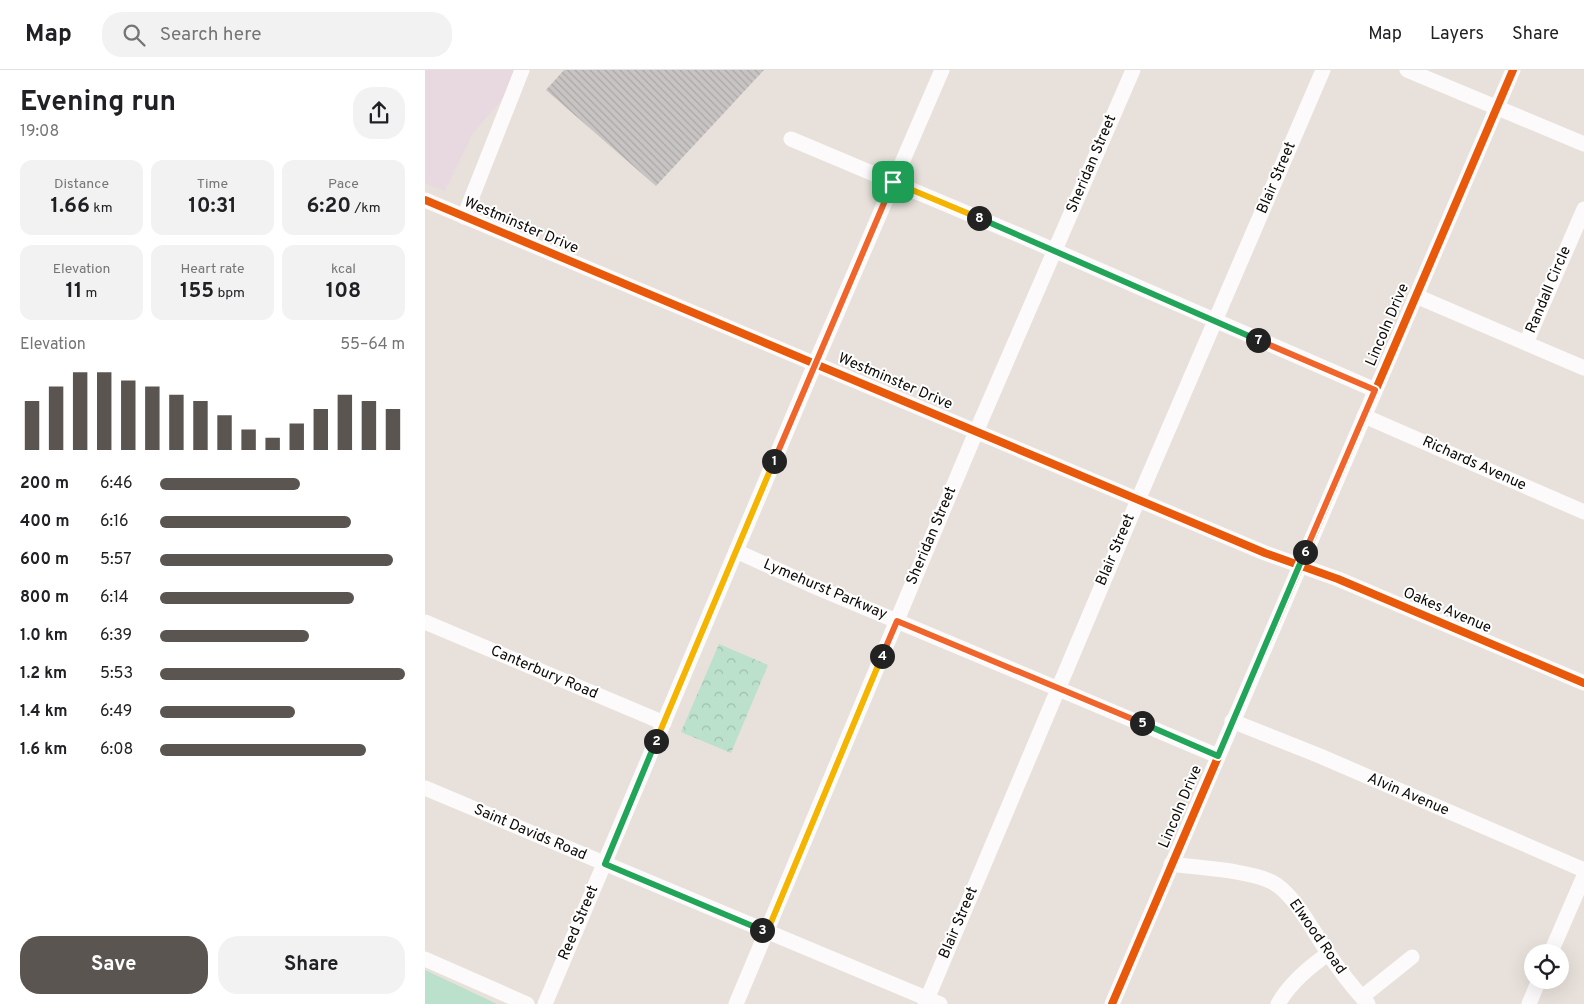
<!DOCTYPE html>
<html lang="en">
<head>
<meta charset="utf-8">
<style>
	body { margin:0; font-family:Overpass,sans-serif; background:#f2f2f2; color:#202124; height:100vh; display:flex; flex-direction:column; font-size:19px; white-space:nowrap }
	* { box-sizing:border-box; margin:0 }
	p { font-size:16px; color:#757577 }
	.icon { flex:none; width:28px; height:28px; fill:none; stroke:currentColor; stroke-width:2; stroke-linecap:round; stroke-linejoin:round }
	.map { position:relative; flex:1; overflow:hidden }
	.sheet { display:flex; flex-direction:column; background:#fff; width:425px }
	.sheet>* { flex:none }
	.controls { position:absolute; left:1099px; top:874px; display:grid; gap:10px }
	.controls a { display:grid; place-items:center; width:45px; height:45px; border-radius:50%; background:#fff; box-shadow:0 5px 20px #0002; font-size:25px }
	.pin { position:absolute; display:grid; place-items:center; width:42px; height:42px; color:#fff; margin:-21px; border-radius:10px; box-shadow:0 2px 8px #0006 }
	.km { position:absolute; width:25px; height:25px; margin:-12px; border-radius:50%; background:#222; color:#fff; font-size:14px; line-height:25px; text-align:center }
	.round { display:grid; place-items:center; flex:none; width:52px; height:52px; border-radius:20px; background:#f2f2f2 }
	.summary { display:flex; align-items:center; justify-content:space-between; height:85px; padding:0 20px }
	h1 { font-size:28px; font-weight:700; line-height:38px }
	.figures { display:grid; grid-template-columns:repeat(3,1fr); gap:8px; height:85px; padding:5px 20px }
	.figures div { display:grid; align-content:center; border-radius:12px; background:#f2f2f2; text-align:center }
	.figures b { font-size:21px; font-weight:700 }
	.figures small { font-size:14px; font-weight:400 }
	.figures p { font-size:14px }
	.chart { height:140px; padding:10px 20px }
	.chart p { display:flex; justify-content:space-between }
	.chart svg { width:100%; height:90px; margin-top:5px; stroke:#5a5551; stroke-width:6 }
	.primary-button { display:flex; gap:10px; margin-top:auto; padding:10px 20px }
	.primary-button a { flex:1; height:58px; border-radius:20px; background:#5a5551; color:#fff; font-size:20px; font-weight:700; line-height:58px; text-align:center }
	.primary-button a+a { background:#f2f2f2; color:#202124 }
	ul { padding:0 20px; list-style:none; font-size:16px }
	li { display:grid; grid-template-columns:80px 60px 1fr; align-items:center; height:38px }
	li i { height:12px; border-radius:6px; background:#5a5551 }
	header { display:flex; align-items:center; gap:30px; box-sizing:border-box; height:70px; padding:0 25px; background:#fff; border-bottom:1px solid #e0e0e0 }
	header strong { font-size:24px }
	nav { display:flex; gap:28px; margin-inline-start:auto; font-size:18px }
	.search { width:350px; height:45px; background:#f2f2f2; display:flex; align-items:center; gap:12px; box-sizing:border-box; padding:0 18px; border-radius:20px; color:#757577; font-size:19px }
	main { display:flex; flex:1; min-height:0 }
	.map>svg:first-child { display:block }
</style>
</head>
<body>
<header>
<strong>Map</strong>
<div class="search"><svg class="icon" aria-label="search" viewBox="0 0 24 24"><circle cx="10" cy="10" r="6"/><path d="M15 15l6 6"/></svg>Search here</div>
<nav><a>Map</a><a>Layers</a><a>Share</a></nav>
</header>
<main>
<section class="sheet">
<div class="summary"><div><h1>Evening run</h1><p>19:08</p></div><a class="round"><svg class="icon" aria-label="share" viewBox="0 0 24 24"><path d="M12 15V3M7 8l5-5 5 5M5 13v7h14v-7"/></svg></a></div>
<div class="figures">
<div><p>Distance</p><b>1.66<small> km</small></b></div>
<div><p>Time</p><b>10:31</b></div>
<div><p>Pace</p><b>6:20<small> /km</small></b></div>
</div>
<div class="figures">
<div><p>Elevation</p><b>11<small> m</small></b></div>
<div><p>Heart rate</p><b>155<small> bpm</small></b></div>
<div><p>kcal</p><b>108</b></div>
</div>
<div class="chart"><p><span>Elevation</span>55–64 m</p>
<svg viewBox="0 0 160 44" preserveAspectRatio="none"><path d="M5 44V20M15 44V13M25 44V6M35 44V6M45 44V10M55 44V13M65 44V17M75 44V20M85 44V27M95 44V34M105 44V38M115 44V31M125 44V24M135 44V17M145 44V20M155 44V24"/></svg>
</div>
<ul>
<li><b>200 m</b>6:46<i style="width:57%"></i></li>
<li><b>400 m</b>6:16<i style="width:78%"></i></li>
<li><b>600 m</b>5:57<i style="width:95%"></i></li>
<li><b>800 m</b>6:14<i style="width:79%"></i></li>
<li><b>1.0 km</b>6:39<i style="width:61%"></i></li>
<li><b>1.2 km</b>5:53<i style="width:100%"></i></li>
<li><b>1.4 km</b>6:49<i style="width:55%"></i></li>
<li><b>1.6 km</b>6:08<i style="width:84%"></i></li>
</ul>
<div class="primary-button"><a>Save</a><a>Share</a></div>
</section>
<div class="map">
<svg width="1159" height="934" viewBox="0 0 1159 934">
	<defs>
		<pattern id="park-crowns" width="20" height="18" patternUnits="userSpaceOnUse" patternTransform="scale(1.25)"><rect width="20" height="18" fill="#bbe0cb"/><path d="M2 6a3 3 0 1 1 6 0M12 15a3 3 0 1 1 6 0" fill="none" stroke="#a0bfad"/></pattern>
		<pattern id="building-back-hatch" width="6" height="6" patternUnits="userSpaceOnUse" patternTransform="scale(1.25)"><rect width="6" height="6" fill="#c8c4c4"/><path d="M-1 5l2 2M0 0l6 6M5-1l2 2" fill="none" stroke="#aba7a7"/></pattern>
	</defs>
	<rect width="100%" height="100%" fill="#e8e1db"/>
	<!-- commercial -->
	<path fill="#e7d9df" d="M 0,0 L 103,0 L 48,63 L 20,121 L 0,113 Z"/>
	<!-- green -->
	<path fill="#bbe0cb" d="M 0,900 L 72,934 L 0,934 Z"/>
	<!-- park -->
	<path fill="url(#park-crowns)" d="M 294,574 L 343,595 L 306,683 L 256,662 Z"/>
	<!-- building -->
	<path fill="url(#building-back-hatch)" d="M 139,0 L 339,0 L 231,116 L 121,20 Z"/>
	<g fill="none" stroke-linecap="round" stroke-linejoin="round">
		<!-- minor -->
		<g stroke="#fcfafa" stroke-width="15">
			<path d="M 982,0 L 1159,74"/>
			<path d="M 366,69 L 594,165 L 950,320"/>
			<path d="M 0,130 L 840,483 L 913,509 L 1159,613"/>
			<path d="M 39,147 L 97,0"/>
			<path d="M 991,226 L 1159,298"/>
			<path d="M 1101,273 L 1159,139"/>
			<path d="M 939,346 L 1159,442"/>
			<path d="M 311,481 L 386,515 L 793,686"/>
			<path d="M 0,552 L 239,653"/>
			<path d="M 807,651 L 895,686 L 1159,800"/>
			<path d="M 0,718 L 515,934"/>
			<path d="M 746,794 C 774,798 823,800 847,812 C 869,823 889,863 903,883 C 915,901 928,918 943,934"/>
			<path d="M 1126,882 L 1159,806"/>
			<path d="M 0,889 L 102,934"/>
			<path d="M 937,927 L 987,887"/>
			<path d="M 120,934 L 390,294 L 517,0"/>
			<path d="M 311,934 L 551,362 L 708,0"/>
			<path d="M 500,934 L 713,430 L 898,0"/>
			<path d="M 687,934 L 1088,0"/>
			<path d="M 853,934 C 865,913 884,897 903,884"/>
			<path d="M 1104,934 L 1114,910"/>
		</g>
		<!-- cycleway casing -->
		<g stroke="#fff" stroke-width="11">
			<g id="cycleway">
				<path d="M 0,130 L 840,483 L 913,509 L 1159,613"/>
				<path d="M 687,934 L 1088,0"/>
			</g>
		</g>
		<!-- cycleway -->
		<use href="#cycleway" stroke="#e8590c" stroke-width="8"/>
	</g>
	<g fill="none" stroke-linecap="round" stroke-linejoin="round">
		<!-- split-1 casing -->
		<g stroke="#fff" stroke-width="10">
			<path id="split-1" d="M 349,391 L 468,112"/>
		</g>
		<!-- split-2 casing -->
		<g stroke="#fff" stroke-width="10">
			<path id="split-2" d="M 231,671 L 349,391"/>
		</g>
		<!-- split-3 casing -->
		<g stroke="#fff" stroke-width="10">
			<path id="split-3" d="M 231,671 L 180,794 L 337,860"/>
		</g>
		<!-- split-4 casing -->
		<g stroke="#fff" stroke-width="10">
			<path id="split-4" d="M 337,860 L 342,862 L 457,586"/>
		</g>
		<!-- split-5 casing -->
		<g stroke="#fff" stroke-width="10">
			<path id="split-5" d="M 457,586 L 472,551 L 717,653"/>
		</g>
		<!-- split-6 casing -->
		<g stroke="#fff" stroke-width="10">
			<path id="split-6" d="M 717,653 L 793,686 L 880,482"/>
		</g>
		<!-- split-7 casing -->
		<g stroke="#fff" stroke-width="10">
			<path id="split-7" d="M 833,270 L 950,320 L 880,482"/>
		</g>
		<!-- split-8 casing -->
		<g stroke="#fff" stroke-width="10">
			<path id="split-8" d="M 554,148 L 833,270"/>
		</g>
		<!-- split-9 casing -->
		<g stroke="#fff" stroke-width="10">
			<path id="split-9" d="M 468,112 L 554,148"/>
		</g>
		<!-- split-1 -->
		<use href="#split-1" stroke="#f0652b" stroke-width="6"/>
		<!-- split-2 -->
		<use href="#split-2" stroke="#f5b400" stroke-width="6"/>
		<!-- split-3 -->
		<use href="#split-3" stroke="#22a559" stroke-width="6"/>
		<!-- split-4 -->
		<use href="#split-4" stroke="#f5b400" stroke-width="6"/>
		<!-- split-5 -->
		<use href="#split-5" stroke="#f0652b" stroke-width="6"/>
		<!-- split-6 -->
		<use href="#split-6" stroke="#22a559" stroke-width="6"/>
		<!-- split-7 -->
		<use href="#split-7" stroke="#f0652b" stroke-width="6"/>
		<!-- split-8 -->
		<use href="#split-8" stroke="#22a559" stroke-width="6"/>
		<!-- split-9 -->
		<use href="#split-9" stroke="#f5b400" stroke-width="6"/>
	</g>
	<g text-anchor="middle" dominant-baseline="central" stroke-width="4" stroke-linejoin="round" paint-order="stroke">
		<!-- street labels -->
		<g font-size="15" fill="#0e0a07" stroke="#fff">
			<text transform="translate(667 94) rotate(-67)">Sheridan Street</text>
			<text transform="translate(852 108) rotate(-67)">Blair Street</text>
			<text transform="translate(96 156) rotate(23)">Westminster Drive</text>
			<text transform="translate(1124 220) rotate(-67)">Randall Circle</text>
			<text transform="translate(963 255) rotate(-67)">Lincoln Drive</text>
			<text transform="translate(470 312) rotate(23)">Westminster Drive</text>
			<text transform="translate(1049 394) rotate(24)">Richards Avenue</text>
			<text transform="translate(507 466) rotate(-67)">Sheridan Street</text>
			<text transform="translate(691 480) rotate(-67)">Blair Street</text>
			<text transform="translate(400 520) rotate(23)">Lymehurst Parkway</text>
			<text transform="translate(1022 541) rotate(23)">Oakes Avenue</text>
			<text transform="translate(119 603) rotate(23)">Canterbury Road</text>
			<text transform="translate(983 725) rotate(23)">Alvin Avenue</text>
			<text transform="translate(756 737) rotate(-67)">Lincoln Drive</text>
			<text transform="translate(105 763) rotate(23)">Saint Davids Road</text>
			<text transform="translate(154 853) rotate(-67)">Reed Street</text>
			<text transform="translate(534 853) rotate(-67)">Blair Street</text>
			<text transform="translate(892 867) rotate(55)">Elwood Road</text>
		</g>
	</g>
</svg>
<div class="controls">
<a><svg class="icon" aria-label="locate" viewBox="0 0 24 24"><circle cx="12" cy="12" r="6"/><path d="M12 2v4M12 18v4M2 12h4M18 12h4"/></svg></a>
</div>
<div class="pin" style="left:468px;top:112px;background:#1e9e55"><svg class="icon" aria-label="arrive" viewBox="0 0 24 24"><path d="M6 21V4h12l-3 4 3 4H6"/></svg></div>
<b class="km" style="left:349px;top:391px">1</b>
<b class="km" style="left:231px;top:671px">2</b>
<b class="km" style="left:337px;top:860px">3</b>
<b class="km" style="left:457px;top:586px">4</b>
<b class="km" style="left:717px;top:653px">5</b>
<b class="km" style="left:880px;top:482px">6</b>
<b class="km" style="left:833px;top:270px">7</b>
<b class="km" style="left:554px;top:148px">8</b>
</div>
</main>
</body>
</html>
